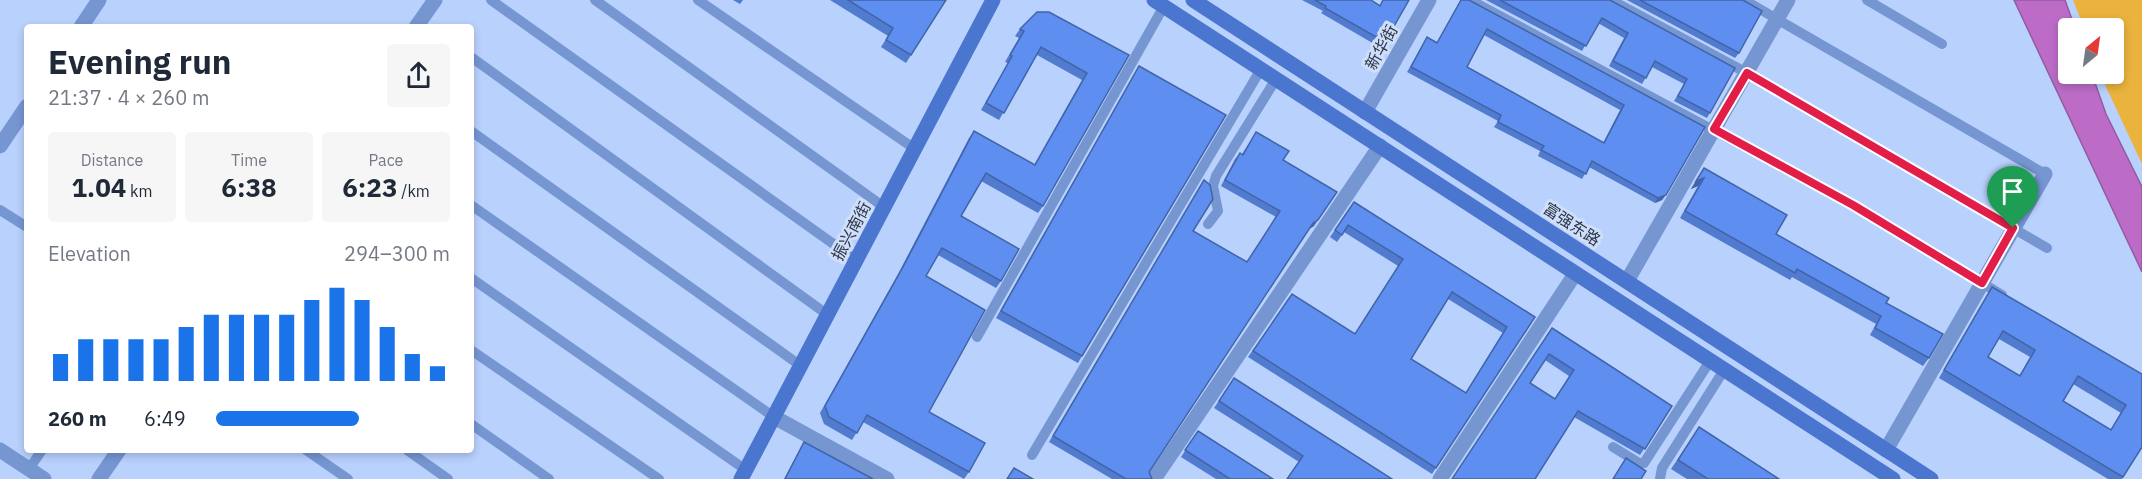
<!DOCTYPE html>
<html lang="en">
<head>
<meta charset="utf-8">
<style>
	body { margin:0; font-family:"IBM Plex Sans","Noto Sans SC",sans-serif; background:#f6f6f7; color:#1f2937; height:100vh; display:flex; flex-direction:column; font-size:22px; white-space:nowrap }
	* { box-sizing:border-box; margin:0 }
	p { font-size:20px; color:#747a83 }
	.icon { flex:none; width:33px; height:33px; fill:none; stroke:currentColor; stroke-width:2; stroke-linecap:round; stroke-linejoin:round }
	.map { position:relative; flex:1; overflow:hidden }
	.details { position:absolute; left:24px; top:24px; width:450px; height:429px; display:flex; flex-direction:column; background:#fff; border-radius:6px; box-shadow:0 3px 9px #0003 }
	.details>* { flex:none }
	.needle { width:39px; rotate:29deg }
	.controls { position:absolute; left:2058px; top:18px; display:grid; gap:12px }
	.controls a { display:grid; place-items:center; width:66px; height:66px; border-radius:6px; background:#fff; box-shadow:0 3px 9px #0003; font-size:30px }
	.pin { position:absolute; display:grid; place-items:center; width:51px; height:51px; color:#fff; margin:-62px -26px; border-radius:50% 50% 50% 0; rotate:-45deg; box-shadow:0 0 6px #0007 }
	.pin .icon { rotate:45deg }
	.round { display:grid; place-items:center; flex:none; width:63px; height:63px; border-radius:6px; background:#f6f6f7 }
	.head { display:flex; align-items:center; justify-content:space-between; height:102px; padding:0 24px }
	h1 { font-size:33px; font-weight:700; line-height:45px }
	.figures { display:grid; grid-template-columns:repeat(3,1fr); gap:9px; height:102px; padding:6px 24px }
	.figures div { display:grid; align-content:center; border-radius:6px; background:#f6f6f7; text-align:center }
	.figures b { font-size:26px; font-weight:700 }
	.figures small { font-size:16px; font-weight:400 }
	.figures p { font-size:16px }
	.chart { height:168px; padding:12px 24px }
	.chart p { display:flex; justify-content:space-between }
	.chart svg { width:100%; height:108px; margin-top:6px; stroke:#1a73e8; stroke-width:6 }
	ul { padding:0 24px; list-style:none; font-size:20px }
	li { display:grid; grid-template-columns:96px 72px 1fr; align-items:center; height:45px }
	li i { height:15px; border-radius:8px; background:#1a73e8 }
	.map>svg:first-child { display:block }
</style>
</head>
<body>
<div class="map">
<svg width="2142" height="479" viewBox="0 0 2142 479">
	<rect width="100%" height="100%" fill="#b9d1fd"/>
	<!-- green -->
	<path fill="#e9b33d" d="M 2073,0 L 2142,0 L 2142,164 L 2100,74 L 2114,74 L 2114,28 L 2084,28 Z"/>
	<!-- water -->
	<path fill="#bc6cc7" stroke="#915ca1" stroke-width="1.5" d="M 2014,0 L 2065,0 L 2075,28 L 2068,28 L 2068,74 L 2092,74 L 2106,114 L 2142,187 L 2142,272 Z"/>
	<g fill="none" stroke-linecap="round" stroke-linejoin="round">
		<!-- lane -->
		<g stroke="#7696d2" stroke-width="10">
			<path d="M 491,0 L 856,260"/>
			<path d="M 595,0 L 884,207"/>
			<path d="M 698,0 L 915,149"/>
			<path d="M 1470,0 L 1853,205 L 2002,295"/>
			<path d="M 1611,0 L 1747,73 L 2047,248"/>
			<path d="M 1744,0 L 2045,174"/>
			<path d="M 1867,0 L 1942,44"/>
			<path d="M 471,57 L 828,315"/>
			<path d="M 471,131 L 801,366"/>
			<path d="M 471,205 L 774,417"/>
			<path d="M 0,210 L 27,227"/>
			<path d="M 1208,224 L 1218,211 L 1213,186 L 1216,176 L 1276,79"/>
			<path d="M 471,278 L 746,470"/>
			<path d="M 977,337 L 1164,6"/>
			<path d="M 471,350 L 659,479"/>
			<path d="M 471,424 L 549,479"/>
			<path d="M 1613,447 L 1639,463 L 1644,463 L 1710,361"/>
			<path d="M 306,450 L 348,479"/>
			<path d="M 407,450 L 448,479"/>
			<path d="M 1032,455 L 1261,69"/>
			<path d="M 29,469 L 42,450"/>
			<path d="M 1660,479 L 1662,468 L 1724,370"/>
		</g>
		<!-- street -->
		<g stroke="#7696d2" stroke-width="15">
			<path d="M 81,27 L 99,0"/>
			<path d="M 416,27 L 435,0"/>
			<path d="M 1365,112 L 1429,0"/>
			<path d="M 0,146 L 27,106"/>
			<path d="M 1627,281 L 1788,0"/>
			<path d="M 774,417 L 887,479"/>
			<path d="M 0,450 L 44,479"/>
			<path d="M 1886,450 L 2045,174"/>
			<path d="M 99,479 L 119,450"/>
			<path d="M 1154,479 L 1380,146"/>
			<path d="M 1440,479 L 1575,274"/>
		</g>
		<!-- secondary -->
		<g stroke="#4a76cf" stroke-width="15">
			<path d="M 1154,0 L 1893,479"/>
			<path d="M 1193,0 L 1931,479"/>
			<path d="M 741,479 L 993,0"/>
		</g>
	</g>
	<!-- wall -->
	<g fill="#517bce" fill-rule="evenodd">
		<path d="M 733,0 L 743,0 L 740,4 Z"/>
		<path d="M 830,0 L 946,0 L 906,63 L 881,47 L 888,36 Z"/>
		<path d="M 1302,0 L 1371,0 L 1380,5 L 1383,0 L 1409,0 L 1381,48 L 1321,13 L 1323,11 Z"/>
		<path d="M 1461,0 L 1469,0 L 1705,127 L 1662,200 L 1655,203 L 1589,167 L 1582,179 L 1538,156 L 1540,151 L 1494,127 L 1498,121 L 1407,72 L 1427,37 L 1437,42 ZM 1484,35 L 1620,110 L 1603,143 L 1467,67 Z"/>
		<path d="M 1486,0 L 1610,0 L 1735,68 L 1707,118 L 1674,101 L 1684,84 L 1652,67 L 1642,84 L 1609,66 L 1624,38 L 1598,23 L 1582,51 Z"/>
		<path d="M 1627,0 L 1743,0 L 1739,53 L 1735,58 Z"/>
		<path d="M 1020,29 L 1129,55 L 1043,206 L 1038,213 L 981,181 L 961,216 L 1001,281 L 996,288 L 938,255 L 926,276 L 929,412 L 969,472 L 964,479 L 863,422 L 852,440 L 824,424 L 820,413 L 898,274 L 969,138 L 974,131 L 1034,165 L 1082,80 L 1037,55 L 999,120 L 981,110 L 1008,63 L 1005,62 L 1019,38 L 1015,36 Z"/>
		<path d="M 1139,66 L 1082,356 L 1078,363 L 996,318 L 1135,73 Z"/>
		<path d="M 1256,132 L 1283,160 L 1314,226 L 1309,229 L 1149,472 L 1152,479 L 1112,479 L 1049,442 L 1204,180 L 1193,231 L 1247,262 L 1276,217 L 1221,186 L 1235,159 L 1240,153 L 1242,154 Z"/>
		<path d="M 1704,168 L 1776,234 L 1886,303 L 1929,358 L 1923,366 L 1870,335 L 1876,324 L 1792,277 L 1790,280 L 1680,218 L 1698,186 L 1691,189 Z"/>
		<path d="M 1354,202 L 1535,317 L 1432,474 L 1248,357 L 1292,294 L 1355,334 L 1398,266 L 1344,232 L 1337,242 L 1330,237 ZM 1448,299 L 1503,333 L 1466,393 L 1411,359 Z"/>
		<path d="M 1992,287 L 2142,374 L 2142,447 L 2122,479 L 2108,479 L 1939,378 ZM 1999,339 L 2030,357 L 2019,376 L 1988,357 ZM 2073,384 L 2121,413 L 2111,430 L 2063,401 Z"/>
		<path d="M 1552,328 L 1672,406 L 1640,455 L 1574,417 L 1452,479 ZM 1545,360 L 1569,376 L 1555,399 L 1530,383 Z"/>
		<path d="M 1234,378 L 1392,479 L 1299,462 L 1214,408 Z"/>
		<path d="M 1699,427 L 1779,479 L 1687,479 L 1671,469 Z"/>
		<path d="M 1198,431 L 1273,479 L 1216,479 L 1181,457 Z"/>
		<path d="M 804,442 L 873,479 L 784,479 Z"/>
	</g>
	<!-- shaded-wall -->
	<g fill="#4264a8">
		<path d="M 1704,178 L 1698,186 L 1691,189 L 1696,181 Z"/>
		<path d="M 1666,195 L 1662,200 L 1655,203 L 1658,198 Z"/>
		<path d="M 1318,220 L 1314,226 L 1309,229 L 1313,223 Z"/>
	</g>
	<!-- building -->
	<g fill="#5e8ff0" stroke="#4264a8" stroke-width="1.5" fill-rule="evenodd">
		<path d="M 848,0 L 946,0 L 911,55 L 886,40 L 893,28 Z"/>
		<path d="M 1315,0 L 1371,0 L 1380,6 L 1383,0 L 1409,0 L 1385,42 L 1325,8 L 1326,6 Z"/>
		<path d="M 1461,0 L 1469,0 L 1705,127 L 1666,195 L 1658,198 L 1592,161 L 1586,174 L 1541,150 L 1544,146 L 1498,122 L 1501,115 L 1411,67 L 1427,37 L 1437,43 ZM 1487,29 L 1624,105 L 1604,143 L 1467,67 Z"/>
		<path d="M 1500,0 L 1610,0 L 1735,68 L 1710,113 L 1678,96 L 1687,79 L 1655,61 L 1646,78 L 1613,61 L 1628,33 L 1602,18 L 1586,46 Z"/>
		<path d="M 1640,0 L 1743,0 L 1762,11 L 1739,53 Z"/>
		<path d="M 1037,12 L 1049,12 L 1129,55 L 1043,206 L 986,173 L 961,216 L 1019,249 L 1001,281 L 942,248 L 926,276 L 985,310 L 929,412 L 985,443 L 969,472 L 867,415 L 857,433 L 829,417 L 825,406 L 903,267 L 974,131 L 1035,165 L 1087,73 L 1041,47 L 1004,113 L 986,103 L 1012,56 L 1010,55 L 1024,31 L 1020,29 Z"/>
		<path d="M 1139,66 L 1226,115 L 1082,356 L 1001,311 Z"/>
		<path d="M 1256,132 L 1289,151 L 1283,160 L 1337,192 L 1318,220 L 1313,223 L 1149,472 L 1152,479 L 1126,479 L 1053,436 L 1204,180 L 1210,185 L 1213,199 L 1193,231 L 1247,262 L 1280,211 L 1225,180 L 1240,153 L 1243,155 Z"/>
		<path d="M 1704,168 L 1787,215 L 1776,234 L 1889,298 L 1886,303 L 1943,334 L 1929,358 L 1875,328 L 1881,316 L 1797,269 L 1795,273 L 1685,211 L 1704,178 L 1696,181 Z"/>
		<path d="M 1354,202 L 1535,317 L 1436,468 L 1253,351 L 1292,294 L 1355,334 L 1403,259 L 1348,225 L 1342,235 L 1335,230 ZM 1452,292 L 1507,327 L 1466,393 L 1411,359 Z"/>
		<path d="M 1992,287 L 2142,374 L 2142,447 L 2123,477 L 1944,370 ZM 2003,331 L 2035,350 L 2020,376 L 1988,357 ZM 2078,376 L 2126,405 L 2111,430 L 2063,401 Z"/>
		<path d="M 1552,328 L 1672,406 L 1645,449 L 1578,411 L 1535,479 L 1452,479 ZM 1549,354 L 1574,370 L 1555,399 L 1530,383 Z"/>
		<path d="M 1234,378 L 1392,479 L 1287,479 L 1303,456 L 1219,401 Z"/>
		<path d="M 1699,427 L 1779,479 L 1708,479 L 1678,460 Z"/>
		<path d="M 1198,431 L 1273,479 L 1230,479 L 1185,450 Z"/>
		<path d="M 804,442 L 873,479 L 785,479 Z"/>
		<path d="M 1626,458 L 1646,471 L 1641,479 L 1613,479 Z"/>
		<path d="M 1014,468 L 1033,479 L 1007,479 Z"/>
	</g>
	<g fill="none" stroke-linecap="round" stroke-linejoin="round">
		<!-- route casing -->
		<g stroke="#fff" stroke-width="12">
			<path id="route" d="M 1747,73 L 2013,228 L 1982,283 L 1853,205 L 1714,129 Z"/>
		</g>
		<!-- route -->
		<use href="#route" stroke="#e11d48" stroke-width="8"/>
	</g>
	<g text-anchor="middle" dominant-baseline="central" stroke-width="6" stroke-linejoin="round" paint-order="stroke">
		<!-- street labels -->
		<g font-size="16" fill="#2c3547" stroke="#cfdef9">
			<text transform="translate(1381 47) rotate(-61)">新华街</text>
			<text transform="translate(1572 224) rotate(33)">富强东路</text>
			<text transform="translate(851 231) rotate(-62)">振兴南街</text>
		</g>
	</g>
</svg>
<div class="controls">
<a><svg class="needle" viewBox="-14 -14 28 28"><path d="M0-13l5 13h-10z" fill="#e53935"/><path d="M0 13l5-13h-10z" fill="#747a83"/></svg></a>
</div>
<div class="pin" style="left:2013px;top:228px;background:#1e9e55"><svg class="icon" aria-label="arrive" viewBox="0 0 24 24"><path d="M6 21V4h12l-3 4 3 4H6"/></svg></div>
<section class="details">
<div class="head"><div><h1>Evening run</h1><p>21:37 · 4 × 260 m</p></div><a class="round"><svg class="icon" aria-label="share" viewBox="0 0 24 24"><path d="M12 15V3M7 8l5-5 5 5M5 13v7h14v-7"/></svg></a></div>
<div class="figures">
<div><p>Distance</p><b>1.04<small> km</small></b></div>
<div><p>Time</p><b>6:38</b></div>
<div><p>Pace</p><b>6:23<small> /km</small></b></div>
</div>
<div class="chart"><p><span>Elevation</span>294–300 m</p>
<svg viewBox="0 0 160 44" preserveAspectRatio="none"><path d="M5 44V33M15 44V27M25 44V27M35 44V27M45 44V27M55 44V22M65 44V17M75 44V17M85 44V17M95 44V17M105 44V11M115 44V6M125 44V11M135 44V22M145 44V33M155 44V38"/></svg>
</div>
<ul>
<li><b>260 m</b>6:49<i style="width:61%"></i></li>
</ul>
</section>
</div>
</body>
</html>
